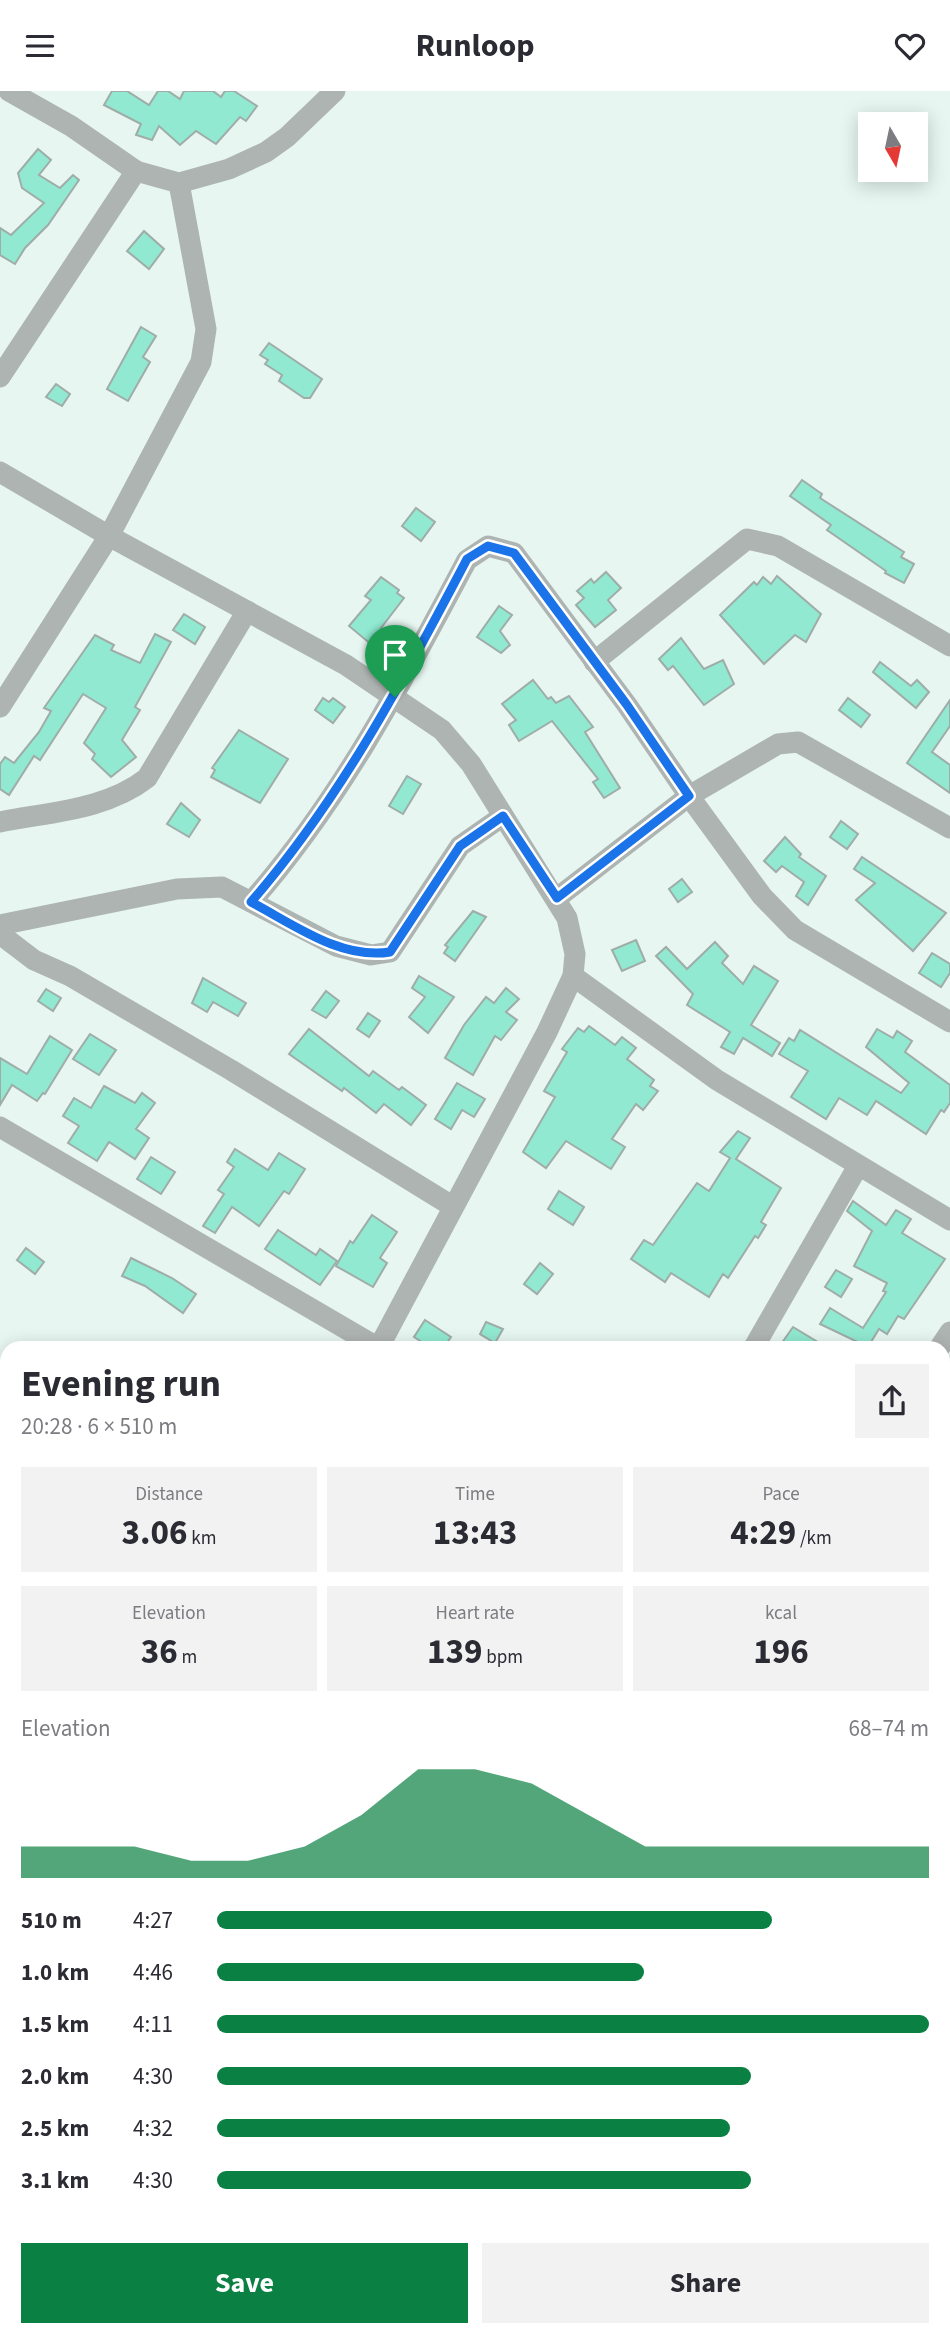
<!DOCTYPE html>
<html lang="en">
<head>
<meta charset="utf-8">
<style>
	body { margin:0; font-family:"Source Sans 3",sans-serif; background:#f2f2f3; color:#2b2b33; height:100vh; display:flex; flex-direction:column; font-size:26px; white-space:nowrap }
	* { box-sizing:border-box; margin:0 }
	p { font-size:23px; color:#7c7c81 }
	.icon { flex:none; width:38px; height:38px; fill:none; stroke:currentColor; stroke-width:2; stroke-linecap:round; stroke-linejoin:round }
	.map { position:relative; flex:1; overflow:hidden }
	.sheet { position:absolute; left:0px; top:1250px; width:950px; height:996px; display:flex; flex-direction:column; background:#fff; border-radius:21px 21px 0 0; box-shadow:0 4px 18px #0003 }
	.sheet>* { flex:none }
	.needle { width:46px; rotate:171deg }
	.controls { position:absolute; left:858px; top:21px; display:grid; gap:14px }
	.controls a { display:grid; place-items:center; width:70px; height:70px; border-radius:0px; background:#fff; box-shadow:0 4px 18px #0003; font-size:35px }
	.pin { position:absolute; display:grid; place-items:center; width:60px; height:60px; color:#fff; margin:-72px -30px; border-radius:50% 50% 50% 0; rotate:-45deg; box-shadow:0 0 7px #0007 }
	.pin .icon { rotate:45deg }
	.round { display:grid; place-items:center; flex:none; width:74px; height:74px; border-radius:0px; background:#f2f2f3 }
	.summary { display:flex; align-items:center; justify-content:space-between; height:119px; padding:0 21px }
	h1 { font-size:38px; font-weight:700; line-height:52px }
	.figures { display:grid; grid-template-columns:repeat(3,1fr); gap:10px; height:119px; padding:7px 21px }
	.figures div { display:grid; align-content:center; border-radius:0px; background:#f2f2f3; text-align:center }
	.figures b { font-size:35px; font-weight:700 }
	.figures small { font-size:19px; font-weight:400 }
	.figures p { font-size:19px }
	.chart { height:196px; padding:14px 21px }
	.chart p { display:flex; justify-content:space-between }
	.chart svg { width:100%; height:126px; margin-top:7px; fill:#0b8043; opacity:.7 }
	.cta { display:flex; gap:14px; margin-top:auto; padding:14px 21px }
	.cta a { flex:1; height:80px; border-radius:0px; background:#0b8043; color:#fff; font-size:28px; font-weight:700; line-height:80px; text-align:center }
	.cta a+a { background:#f2f2f3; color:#2b2b33 }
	ul { padding:0 21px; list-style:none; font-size:23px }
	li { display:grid; grid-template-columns:112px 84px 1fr; align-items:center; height:52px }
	li i { height:18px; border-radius:9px; background:#0b8043 }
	header { display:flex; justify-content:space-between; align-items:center; height:91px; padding:0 21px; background:#fff; font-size:32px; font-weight:700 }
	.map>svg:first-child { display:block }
</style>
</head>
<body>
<header><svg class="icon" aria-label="menu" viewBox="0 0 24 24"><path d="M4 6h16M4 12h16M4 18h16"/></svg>Runloop<svg class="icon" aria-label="heart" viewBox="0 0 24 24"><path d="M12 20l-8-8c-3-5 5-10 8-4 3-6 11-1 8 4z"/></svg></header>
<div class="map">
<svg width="950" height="2244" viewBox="0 0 950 2244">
	<rect width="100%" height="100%" fill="#e7f6f1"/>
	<!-- building -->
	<g fill="#90e9d0" stroke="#9faca8" stroke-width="2">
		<path d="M 112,0 L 127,0 L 149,14 L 158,0 L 168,0 L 180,8 L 184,0 L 213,0 L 221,6 L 225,0 L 234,0 L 257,15 L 246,30 L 240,26 L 216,53 L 196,40 L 180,54 L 159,35 L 152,49 L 136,44 L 141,33 L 104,14 Z"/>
		<path d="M 38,58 L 51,69 L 39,84 L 60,97 L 73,84 L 79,89 L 48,134 L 25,157 L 15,173 L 0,164 L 0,137 L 11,144 L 44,112 L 22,97 L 18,82 Z"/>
		<path d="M 144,140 L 164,158 L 149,178 L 127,160 Z"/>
		<path d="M 141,236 L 156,245 L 143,266 L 150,271 L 128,310 L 107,298 Z"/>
		<path d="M 269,252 L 322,288 L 310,307 L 304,307 L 279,290 L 282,284 L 265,273 L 268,269 L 260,264 Z"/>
		<path d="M 56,293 L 70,303 L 62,315 L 46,306 Z"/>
		<path d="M 802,389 L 822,403 L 820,407 L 904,461 L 901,466 L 914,473 L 904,492 L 885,482 L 886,480 L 827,439 L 831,434 L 790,405 Z"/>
		<path d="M 416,417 L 435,431 L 421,450 L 402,435 Z"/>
		<path d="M 606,481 L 621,497 L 608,509 L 616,519 L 595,536 L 576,514 L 584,507 L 577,500 L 591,488 L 594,492 Z"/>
		<path d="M 777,485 L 821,523 L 806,551 L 795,544 L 764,573 L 720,524 L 754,491 L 757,494 L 763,486 L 771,493 Z"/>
		<path d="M 381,486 L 399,499 L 397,502 L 404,507 L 381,537 L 386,541 L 373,555 L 349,535 L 371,509 L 365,505 Z"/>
		<path d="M 499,515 L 512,524 L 500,540 L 510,554 L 501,562 L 477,546 Z"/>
		<path d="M 184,523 L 205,536 L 195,553 L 173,539 Z"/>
		<path d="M 155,543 L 171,551 L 135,616 L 140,619 L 122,649 L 136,666 L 111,686 L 92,668 L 95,663 L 84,652 L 106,617 L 83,603 L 40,669 L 34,665 L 9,704 L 0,698 L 0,673 L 5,666 L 14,672 L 39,641 L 51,620 L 44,617 L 95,544 L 114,554 L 111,559 L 140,572 Z"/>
		<path d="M 681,547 L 704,578 L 723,569 L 734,593 L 704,614 L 673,575 L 668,579 L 659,568 Z"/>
		<path d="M 880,571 L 911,595 L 917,589 L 929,601 L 916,617 L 873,581 Z"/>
		<path d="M 533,589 L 548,608 L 551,606 L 556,612 L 569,605 L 593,636 L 585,641 L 620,697 L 604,707 L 593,691 L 598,688 L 552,630 L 519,650 L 509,634 L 516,629 L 502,613 Z"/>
		<path d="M 323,607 L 329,611 L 333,607 L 345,616 L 333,632 L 315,619 Z"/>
		<path d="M 848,607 L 870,624 L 861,636 L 839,619 Z"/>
		<path d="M 950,609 L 950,635 L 932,661 L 950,674 L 950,702 L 907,672 Z"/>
		<path d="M 239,639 L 288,668 L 260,712 L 211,686 L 215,679 L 212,677 Z"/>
		<path d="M 407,685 L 421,693 L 403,723 L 389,715 Z"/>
		<path d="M 181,712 L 200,729 L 189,746 L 167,733 Z"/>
		<path d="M 841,730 L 858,743 L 847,758 L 830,746 Z"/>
		<path d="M 785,746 L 801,763 L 799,766 L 826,785 L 808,814 L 796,805 L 804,791 L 782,775 L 776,781 L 764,770 Z"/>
		<path d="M 862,766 L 946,822 L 913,860 L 856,809 L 875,792 L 854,778 Z"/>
		<path d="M 682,788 L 692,801 L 678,811 L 669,798 Z"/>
		<path d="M 473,820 L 486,826 L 455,870 L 444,862 L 448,856 L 445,854 Z"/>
		<path d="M 636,849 L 645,870 L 622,880 L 612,859 Z"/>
		<path d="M 715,851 L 728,865 L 722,872 L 743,893 L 754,875 L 778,890 L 751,934 L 780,952 L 772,965 L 743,947 L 734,963 L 721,956 L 730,941 L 687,914 L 693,903 L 656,865 L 666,856 L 687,878 Z"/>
		<path d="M 932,862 L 950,873 L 950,882 L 941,896 L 919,882 Z"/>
		<path d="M 419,885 L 454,906 L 428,942 L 409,926 L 425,906 L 412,897 Z"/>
		<path d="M 203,887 L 246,912 L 238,925 L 213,911 L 207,921 L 192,912 Z"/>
		<path d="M 506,897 L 519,908 L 506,921 L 517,929 L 501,949 L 495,945 L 473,984 L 445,967 L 464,934 L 486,906 L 494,912 Z"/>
		<path d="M 46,898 L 61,907 L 53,920 L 38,910 Z"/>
		<path d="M 326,900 L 339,910 L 326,927 L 312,919 Z"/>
		<path d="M 368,922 L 380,930 L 369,946 L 357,938 Z"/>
		<path d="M 589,935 L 615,954 L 622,946 L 636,957 L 627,968 L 654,989 L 650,995 L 658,1000 L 643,1019 L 636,1013 L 612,1048 L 625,1056 L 611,1078 L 566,1050 L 546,1077 L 523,1061 L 555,1006 L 544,1000 L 567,961 L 562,958 L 578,937 L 584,941 Z"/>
		<path d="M 309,938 L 369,985 L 373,980 L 399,999 L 402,996 L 426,1014 L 411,1034 L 384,1013 L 376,1022 L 344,997 L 342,1000 L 289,963 Z"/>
		<path d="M 877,938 L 893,947 L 897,940 L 912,950 L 905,961 L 950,994 L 950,1012 L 944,1021 L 941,1019 L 926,1043 L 876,1010 L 867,1024 L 839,1007 L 826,1028 L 791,1006 L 808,980 L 779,963 L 789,947 L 794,950 L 800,939 L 901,1002 L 909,992 L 866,956 Z"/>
		<path d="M 90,943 L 116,959 L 99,984 L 73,968 Z"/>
		<path d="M 50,945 L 72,959 L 45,1003 L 43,1002 L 37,1010 L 12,994 L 0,1014 L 0,967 L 27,983 Z"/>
		<path d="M 457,992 L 485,1008 L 474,1026 L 462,1019 L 451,1038 L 435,1028 Z"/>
		<path d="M 104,995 L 135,1012 L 142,1002 L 155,1012 L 136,1038 L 149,1047 L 135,1068 L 109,1051 L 97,1070 L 68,1052 L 79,1035 L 63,1025 L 74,1007 L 91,1017 Z"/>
		<path d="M 738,1040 L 750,1047 L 736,1068 L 781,1097 L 761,1131 L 766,1134 L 758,1147 L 755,1145 L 728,1187 L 723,1183 L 709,1206 L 671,1182 L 665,1191 L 631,1168 L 644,1149 L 653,1154 L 697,1092 L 709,1100 L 730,1067 L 720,1061 Z"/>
		<path d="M 235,1058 L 268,1079 L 279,1062 L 305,1078 L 289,1103 L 284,1100 L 259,1135 L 232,1116 L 215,1142 L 203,1135 L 224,1103 L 218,1099 L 234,1076 L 227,1071 Z"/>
		<path d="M 151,1066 L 175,1081 L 161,1103 L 137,1088 Z"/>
		<path d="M 559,1100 L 584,1116 L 573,1134 L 548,1118 Z"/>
		<path d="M 853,1110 L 886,1134 L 896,1119 L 911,1128 L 902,1142 L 945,1168 L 904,1228 L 898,1225 L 887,1243 L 879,1238 L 868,1256 L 820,1233 L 830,1217 L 863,1237 L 886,1201 L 883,1200 L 887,1192 L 854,1175 L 872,1140 L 847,1120 Z"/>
		<path d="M 372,1124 L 397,1141 L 380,1167 L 387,1172 L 373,1196 L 336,1175 L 350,1150 L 353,1152 Z"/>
		<path d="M 278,1139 L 316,1164 L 320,1158 L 337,1170 L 320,1194 L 265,1158 Z"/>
		<path d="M 26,1157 L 44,1171 L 35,1183 L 17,1169 Z"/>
		<path d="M 131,1167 L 172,1187 L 196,1203 L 183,1222 L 145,1195 L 122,1185 Z"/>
		<path d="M 540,1172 L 553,1183 L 537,1203 L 524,1193 Z"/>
		<path d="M 836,1179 L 852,1188 L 841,1206 L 825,1196 Z"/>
		<path d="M 425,1229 L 451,1246 L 444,1256 L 430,1256 L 414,1246 Z"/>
		<path d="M 486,1231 L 503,1238 L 495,1252 L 480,1243 Z"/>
		<path d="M 793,1236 L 826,1256 L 779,1256 Z"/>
	</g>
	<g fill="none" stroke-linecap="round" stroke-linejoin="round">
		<!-- street -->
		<g stroke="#aeb4b2" stroke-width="21">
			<path d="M 9,0 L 71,35 L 136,80"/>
			<path d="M 0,286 L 136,80 L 179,92 L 229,78 L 266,61 L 287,46 L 335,0"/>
			<path d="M 0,381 L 109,445 L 346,574 L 442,639 L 471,673 L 567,827 L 575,863 L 573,885 L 547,941 L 379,1256"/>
			<path d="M 594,571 L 747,448 L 778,455 L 950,555"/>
			<path d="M 0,616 L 109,445 L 201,271 L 206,238 L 179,92"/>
			<path d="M 0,731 C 50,721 106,719 147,687 L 247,520"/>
			<path d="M 950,737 L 798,651 L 778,653 L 689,705 L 762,805 L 795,839 L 950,931"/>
			<path d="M 251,811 C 341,709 404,588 467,469 L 488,455 L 514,462 L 627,614 L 689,705 L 557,807"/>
			<path d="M 0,834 L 177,798 L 222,796 L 336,855 L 371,864 L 390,861 L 460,755 L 503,725"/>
			<path d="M 0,843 L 34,869 L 70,885 L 231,979 L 452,1115"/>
			<path d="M 573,885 L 717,989 L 950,1129"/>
			<path d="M 0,1036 L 377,1256"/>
			<path d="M 754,1256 L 858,1075"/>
			<path d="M 940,1256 L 950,1241"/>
			<path d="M 0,1769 L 7,1775"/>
			<path d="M 943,1777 L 950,1777"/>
			<path d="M 706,2238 L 711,2244"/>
			<path d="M 95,2244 L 98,2238"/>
			<path d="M 593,2244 L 595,2238"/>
		</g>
	</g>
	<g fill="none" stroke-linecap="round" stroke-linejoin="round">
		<!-- route casing -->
		<g stroke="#fff" stroke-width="14">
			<path id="route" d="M 488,455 L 514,462 L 627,614 L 689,705 L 557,807 L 503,725 L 460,755 L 390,861 C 341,869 293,833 251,811 C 340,709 404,588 467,468 Z"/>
		</g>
		<!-- route -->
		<use href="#route" stroke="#1a73e8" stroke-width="9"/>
	</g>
</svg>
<div class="controls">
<a><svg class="needle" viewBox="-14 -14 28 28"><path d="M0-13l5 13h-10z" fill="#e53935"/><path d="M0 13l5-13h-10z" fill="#7c7c81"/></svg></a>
</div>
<div class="pin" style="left:395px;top:606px;background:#1e9e55"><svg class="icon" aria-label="arrive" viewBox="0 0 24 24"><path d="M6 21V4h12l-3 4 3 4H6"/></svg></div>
<section class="sheet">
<div class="summary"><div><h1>Evening run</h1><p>20:28 · 6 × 510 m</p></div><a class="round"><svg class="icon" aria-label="share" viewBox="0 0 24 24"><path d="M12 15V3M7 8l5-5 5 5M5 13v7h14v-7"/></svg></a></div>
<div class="figures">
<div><p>Distance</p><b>3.06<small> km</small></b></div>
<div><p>Time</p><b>13:43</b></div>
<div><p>Pace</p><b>4:29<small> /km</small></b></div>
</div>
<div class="figures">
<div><p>Elevation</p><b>36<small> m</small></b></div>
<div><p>Heart rate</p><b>139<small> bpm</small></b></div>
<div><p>kcal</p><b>196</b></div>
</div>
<div class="chart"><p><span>Elevation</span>68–74 m</p>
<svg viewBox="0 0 160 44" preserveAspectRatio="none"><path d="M0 44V33L10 33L20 33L30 38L40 38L50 33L60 22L70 6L80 6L90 11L100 22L110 33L120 33L130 33L140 33L150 33L160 33V44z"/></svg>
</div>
<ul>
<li><b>510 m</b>4:27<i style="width:78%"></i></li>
<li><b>1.0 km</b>4:46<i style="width:60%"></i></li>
<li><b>1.5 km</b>4:11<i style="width:100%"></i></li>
<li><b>2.0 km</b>4:30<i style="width:75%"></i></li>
<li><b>2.5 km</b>4:32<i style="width:72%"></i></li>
<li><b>3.1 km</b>4:30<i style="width:75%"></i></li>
</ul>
<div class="cta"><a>Save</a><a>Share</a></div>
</section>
</div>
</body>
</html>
